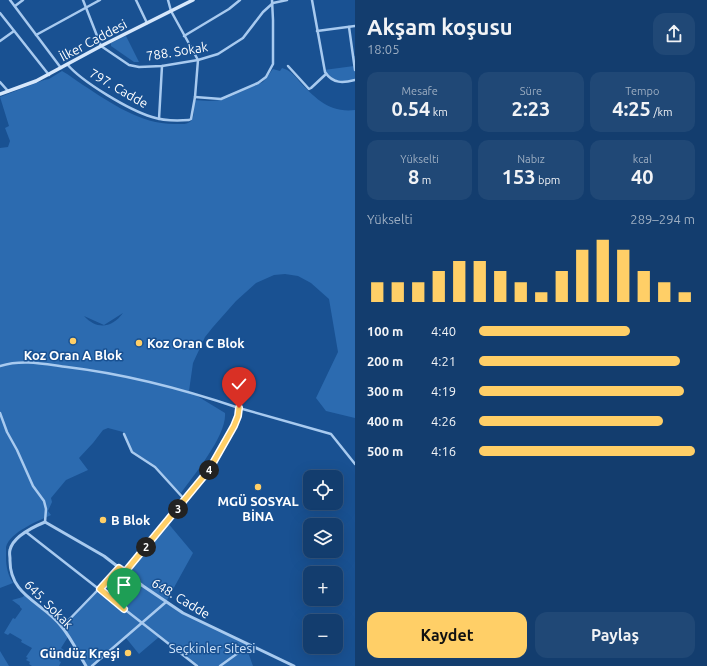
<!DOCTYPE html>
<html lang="tr">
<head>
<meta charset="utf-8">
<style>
	body { margin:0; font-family:Ubuntu,sans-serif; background:#204876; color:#f1f3f6; height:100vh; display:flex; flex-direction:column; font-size:15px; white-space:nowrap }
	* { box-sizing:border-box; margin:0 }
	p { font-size:13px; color:#9daec2 }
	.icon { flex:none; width:22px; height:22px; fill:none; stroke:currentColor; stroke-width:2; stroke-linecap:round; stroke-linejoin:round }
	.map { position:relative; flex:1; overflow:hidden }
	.details { display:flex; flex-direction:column; background:#133d6e; width:352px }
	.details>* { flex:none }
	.tools { position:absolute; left:303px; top:470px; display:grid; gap:8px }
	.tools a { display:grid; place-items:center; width:40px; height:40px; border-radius:8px; background:#133d6e; box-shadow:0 4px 16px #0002,0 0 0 1px #325681; font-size:20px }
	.pin { position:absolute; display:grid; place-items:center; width:34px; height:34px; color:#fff; margin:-41px -17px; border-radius:50% 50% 50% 0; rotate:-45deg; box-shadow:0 0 4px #0007 }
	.pin .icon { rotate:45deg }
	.km { position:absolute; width:20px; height:20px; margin:-10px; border-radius:50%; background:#222; color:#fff; font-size:11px; line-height:20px; text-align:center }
	.round { display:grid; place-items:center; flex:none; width:42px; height:42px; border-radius:12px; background:#204876 }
	.head { display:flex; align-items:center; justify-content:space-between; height:68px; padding:0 12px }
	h1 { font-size:22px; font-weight:700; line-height:30px }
	.metrics { display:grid; grid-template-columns:repeat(3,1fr); gap:6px; height:68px; padding:4px 12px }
	.metrics div { display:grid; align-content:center; border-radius:10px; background:#204876; text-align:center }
	.metrics b { font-size:20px; font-weight:700 }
	.metrics small { font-size:11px; font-weight:400 }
	.metrics p { font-size:11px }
	.chart { height:112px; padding:8px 12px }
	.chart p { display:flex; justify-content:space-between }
	.chart svg { width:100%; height:72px; margin-top:4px; stroke:#ffcf67; stroke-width:6 }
	.cta { display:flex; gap:8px; margin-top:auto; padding:8px 12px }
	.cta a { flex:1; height:46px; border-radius:12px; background:#ffcf67; color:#111; font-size:16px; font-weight:700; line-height:46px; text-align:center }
	.cta a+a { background:#204876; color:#f1f3f6 }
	ul { padding:0 12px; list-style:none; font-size:13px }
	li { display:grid; grid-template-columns:64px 48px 1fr; align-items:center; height:30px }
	li i { height:10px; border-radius:5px; background:#ffcf67 }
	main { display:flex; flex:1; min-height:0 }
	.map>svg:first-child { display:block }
</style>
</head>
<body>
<main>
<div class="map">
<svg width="355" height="666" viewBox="0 0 355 666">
	<rect width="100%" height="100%" fill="#195192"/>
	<!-- green -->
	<g fill="#2c6bb0" fill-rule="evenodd">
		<path d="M 126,36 L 139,62 L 134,62 L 111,46 L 111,43 Z"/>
		<path d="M 353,56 L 355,56 L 355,80 C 339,83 335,82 324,70 L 354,66 Z"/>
		<path d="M 282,68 C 290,70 294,75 299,81 C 315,98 329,113 355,110 L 355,418 L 326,411 L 316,398 L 338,352 L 329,299 L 311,283 L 298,276 L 285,274 L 274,275 L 256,283 L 236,301 L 213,327 L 205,337 L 193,363 L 189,391 L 225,413 C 227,435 194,475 181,493 L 174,487 L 154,465 L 131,450 L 123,432 L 108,428 L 103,430 L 93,443 L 79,458 L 88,470 L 66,480 L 51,498 L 52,502 L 48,511 L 51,515 C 38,521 10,532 6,547 C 6,550 6,554 6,557 C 6,567 8,575 13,583 L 0,588 L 0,148 L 8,147 L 10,141 L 5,128 L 9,126 L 0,97 L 44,80 L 49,79 L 62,71 C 70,75 75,80 83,85 C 111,103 141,125 177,124 C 182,124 187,125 191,121 C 195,116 194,105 194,100 C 205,101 217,102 227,98 L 263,82 L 273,69 L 280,71 ZM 123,313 C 112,328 97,330 84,316 L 104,325 Z"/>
		<path d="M 167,522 L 193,553 L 166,602 L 183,613 L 249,645 L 249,655 L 253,666 L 197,666 L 159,637 L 139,654 L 126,638 L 92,666 L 86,666 L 68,637 L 61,648 L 64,650 L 59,661 L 61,662 L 59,666 L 32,666 L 29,664 L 30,662 L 26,660 L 28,658 L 26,657 L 32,648 L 21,642 L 22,640 L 10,633 L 8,635 L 4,633 L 13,618 L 15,619 L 22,609 L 20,607 L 20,606 L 12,600 L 23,597 L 25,594 L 62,627 L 119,568 L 125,572 Z"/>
		<path d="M 0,651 L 9,666 L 0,666 Z"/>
	</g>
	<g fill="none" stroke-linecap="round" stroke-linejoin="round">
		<!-- minor -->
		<g stroke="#a8caef" stroke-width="2.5">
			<path d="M 10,0 L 61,68"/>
			<path d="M 83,0 L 101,46 L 129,65 L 139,67 L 162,66 L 198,60 L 218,54 L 243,38 L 263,12 L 273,3 L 287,0"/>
			<path d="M 136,0 L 147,23"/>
			<path d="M 312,0 L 325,72 C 333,84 343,83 355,80"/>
			<path d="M 15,6 L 23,0"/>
			<path d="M 0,13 L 49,75"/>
			<path d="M 349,27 L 355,70"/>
			<path d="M 317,31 L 355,26"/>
			<path d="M 36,35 L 100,0"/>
			<path d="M 184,36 L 229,9 L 240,0"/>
			<path d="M 0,41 L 14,31"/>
			<path d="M 67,64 C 82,82 129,110 152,117 C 164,121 176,121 189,120 L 191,119 L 195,97 L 198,60 L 171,11 L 168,0"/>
			<path d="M 288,66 L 309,89 L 311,88 L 326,74"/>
			<path d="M 0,82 L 8,91"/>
			<path d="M 195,97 L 221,99 L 258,83 L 266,77 L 273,64 L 273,20 L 272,0"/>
			<path d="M 159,119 L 162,66"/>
			<path d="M 0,366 C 23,359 44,364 67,367 C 125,374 183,389 239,408"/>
			<path d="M 0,413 L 7,432 L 17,450 L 33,486 L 44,501 L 46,509 L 45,522"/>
			<path d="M 124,434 L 132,452 L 155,467 L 185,500"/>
			<path d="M 26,532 C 83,576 140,621 197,666"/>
			<path d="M 125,572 L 209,470 L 234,426 L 238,416 L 239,408 L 331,434 L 355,464"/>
			<path d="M 62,627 L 119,568"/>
			<path d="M 92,666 L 166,602"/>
			<path d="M 220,666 L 249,645"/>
		</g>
		<!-- tertiary -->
		<path stroke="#a8caef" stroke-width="3" d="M 86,666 C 78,653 71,638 62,627 C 43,602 9,596 10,559 C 10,556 9,553 10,550 C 13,536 33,527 45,522 L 104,556 L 143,586 L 183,613 L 294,666"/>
		<!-- secondary -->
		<path stroke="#d6e7fb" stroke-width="3.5" d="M 0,94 L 36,81 L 101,46 L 193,0"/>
	</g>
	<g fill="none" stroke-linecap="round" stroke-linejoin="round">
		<!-- route casing -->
		<g stroke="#fff" stroke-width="8">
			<path id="route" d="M 124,609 L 100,589 L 119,568 L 125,572 L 209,470 L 234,426 L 238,416 L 239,408"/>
		</g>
		<!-- route -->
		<use href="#route" stroke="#ffcf67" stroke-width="5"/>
	</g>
	<!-- markers -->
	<g fill="#ffcf67" stroke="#195192" stroke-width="1.5">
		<circle cx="73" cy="341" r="4"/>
		<circle cx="139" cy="343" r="4"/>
		<circle cx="258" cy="487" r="4"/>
		<circle cx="103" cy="520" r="4"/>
		<circle cx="128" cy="653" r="4"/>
	</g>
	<g text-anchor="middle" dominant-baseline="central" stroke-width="3" stroke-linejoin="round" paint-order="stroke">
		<!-- street labels -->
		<g font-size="13" fill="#fff" stroke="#195192">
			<text transform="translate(93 40) rotate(-28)">İlker Caddesi</text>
			<text transform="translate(177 51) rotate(-9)">788. Sokak</text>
			<text transform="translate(119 88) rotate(30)">797. Cadde</text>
			<text transform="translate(181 598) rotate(31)">648. Cadde</text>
			<text transform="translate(49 604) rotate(45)">645. Sokak</text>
		</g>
		<!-- poi labels -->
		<g font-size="13" font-weight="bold" fill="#fff" stroke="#195192" text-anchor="start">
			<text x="147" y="343">Koz Oran C Blok</text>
			<text x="73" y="355" text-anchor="middle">Koz Oran A Blok</text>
			<text x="258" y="501" text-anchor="middle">MGÜ SOSYAL<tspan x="258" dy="15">BİNA</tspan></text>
			<text x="111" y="520">B Blok</text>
			<text x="120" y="653" text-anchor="end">Gündüz Kreşi</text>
		</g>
		<!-- park labels -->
		<g font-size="13" fill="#cfe4fb" stroke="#195192">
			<text x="212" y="648">Seçkinler Sitesi</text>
		</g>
	</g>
</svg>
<div class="tools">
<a><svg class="icon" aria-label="locate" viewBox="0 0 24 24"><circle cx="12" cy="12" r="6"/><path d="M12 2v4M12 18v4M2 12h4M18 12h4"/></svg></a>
<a><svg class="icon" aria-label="layers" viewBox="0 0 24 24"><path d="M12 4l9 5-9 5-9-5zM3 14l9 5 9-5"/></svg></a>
<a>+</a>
<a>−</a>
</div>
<div class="pin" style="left:124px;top:609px;background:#1e9e55"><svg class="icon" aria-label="arrive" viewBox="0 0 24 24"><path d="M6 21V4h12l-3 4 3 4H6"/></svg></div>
<div class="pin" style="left:239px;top:408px;background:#d93025"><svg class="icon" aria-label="check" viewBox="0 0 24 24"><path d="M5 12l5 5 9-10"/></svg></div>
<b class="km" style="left:146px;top:547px">2</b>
<b class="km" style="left:178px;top:509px">3</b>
<b class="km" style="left:209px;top:470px">4</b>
</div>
<section class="details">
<div class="head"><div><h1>Akşam koşusu</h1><p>18:05</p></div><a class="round"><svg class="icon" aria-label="share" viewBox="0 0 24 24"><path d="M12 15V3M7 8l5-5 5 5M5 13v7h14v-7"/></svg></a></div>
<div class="metrics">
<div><p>Mesafe</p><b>0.54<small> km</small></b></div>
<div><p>Süre</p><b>2:23</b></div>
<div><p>Tempo</p><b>4:25<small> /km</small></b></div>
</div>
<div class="metrics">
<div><p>Yükselti</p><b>8<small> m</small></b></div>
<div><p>Nabız</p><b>153<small> bpm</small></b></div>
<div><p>kcal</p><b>40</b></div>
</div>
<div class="chart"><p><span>Yükselti</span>289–294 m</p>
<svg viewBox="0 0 160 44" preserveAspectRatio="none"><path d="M5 44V32M15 44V32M25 44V32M35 44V25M45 44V19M55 44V19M65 44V25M75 44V32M85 44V38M95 44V25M105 44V12M115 44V6M125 44V12M135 44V25M145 44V32M155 44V38"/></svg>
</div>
<ul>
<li><b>100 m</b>4:40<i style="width:70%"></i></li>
<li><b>200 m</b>4:21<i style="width:93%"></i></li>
<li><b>300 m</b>4:19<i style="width:95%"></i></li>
<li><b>400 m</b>4:26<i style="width:85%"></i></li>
<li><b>500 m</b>4:16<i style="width:100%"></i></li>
</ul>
<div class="cta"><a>Kaydet</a><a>Paylaş</a></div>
</section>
</main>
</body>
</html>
